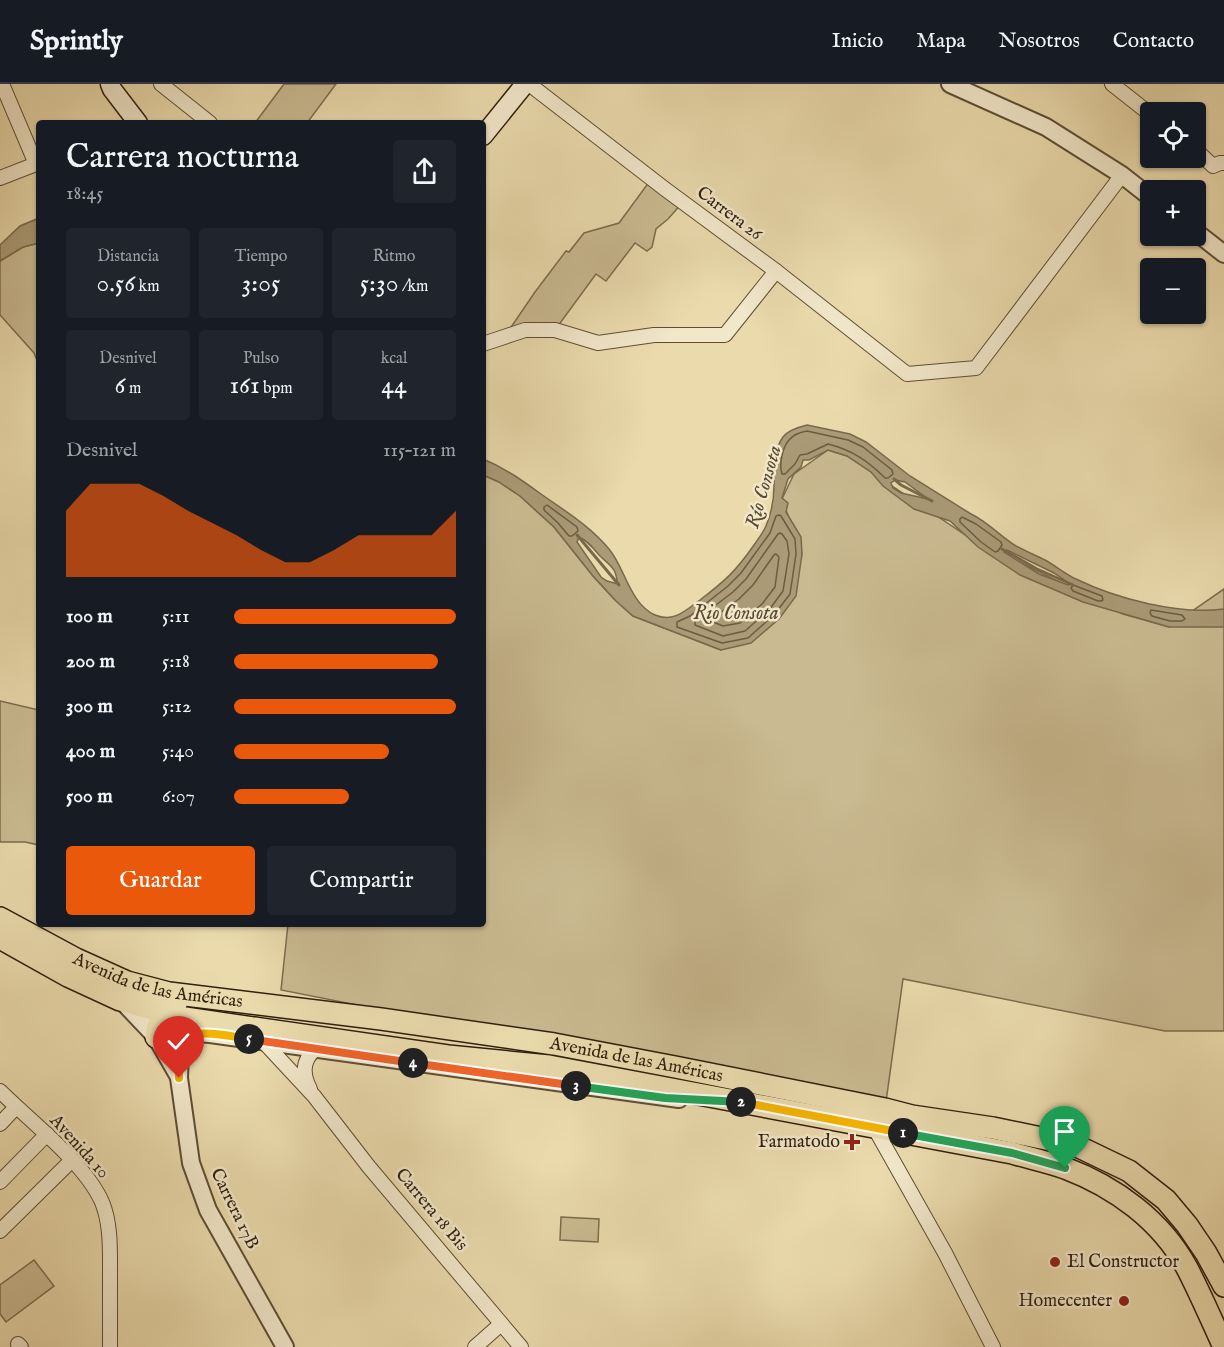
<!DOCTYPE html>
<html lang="es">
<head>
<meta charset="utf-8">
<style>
	body { margin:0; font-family:"IM FELL English",serif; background:#20242c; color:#f1f3f6; height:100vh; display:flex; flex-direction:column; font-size:22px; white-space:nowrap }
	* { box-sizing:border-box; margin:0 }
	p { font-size:20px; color:#9ea1a6 }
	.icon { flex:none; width:33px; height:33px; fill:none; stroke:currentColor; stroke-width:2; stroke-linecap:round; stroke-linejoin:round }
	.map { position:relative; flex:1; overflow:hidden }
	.details { position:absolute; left:36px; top:36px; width:450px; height:807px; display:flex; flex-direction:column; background:#171b24; border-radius:6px; box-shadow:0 2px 4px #0004 }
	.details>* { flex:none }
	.tools { position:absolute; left:1140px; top:18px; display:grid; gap:12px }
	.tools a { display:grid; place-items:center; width:66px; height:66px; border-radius:6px; background:#171b24; box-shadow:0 2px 4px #0004; font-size:30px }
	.pin { position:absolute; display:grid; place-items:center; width:51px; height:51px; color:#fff; margin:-62px -26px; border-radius:50% 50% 50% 0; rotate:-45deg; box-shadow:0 0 6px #0007 }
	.pin .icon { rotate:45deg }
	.km { position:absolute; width:30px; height:30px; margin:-15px; border-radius:50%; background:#222; color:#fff; font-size:16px; line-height:30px; text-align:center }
	.round { display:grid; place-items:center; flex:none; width:63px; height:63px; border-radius:6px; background:#20242c }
	.head { display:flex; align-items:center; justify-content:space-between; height:102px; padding:0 30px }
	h1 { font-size:33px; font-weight:600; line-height:45px }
	.figures { display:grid; grid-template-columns:repeat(3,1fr); gap:9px; height:102px; padding:6px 30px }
	.figures div { display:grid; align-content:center; border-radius:6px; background:#20242c; text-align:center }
	.figures b { font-size:26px; font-weight:600 }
	.figures small { font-size:16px; font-weight:400 }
	.figures p { font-size:16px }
	.chart { height:168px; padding:12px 30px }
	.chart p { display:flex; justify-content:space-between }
	.chart svg { width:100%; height:108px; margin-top:6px; fill:#ea580c; opacity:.7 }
	.primary-button { display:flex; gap:12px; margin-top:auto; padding:12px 30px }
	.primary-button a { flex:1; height:69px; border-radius:6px; background:#ea580c; color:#fff; font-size:24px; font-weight:600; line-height:69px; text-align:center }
	.primary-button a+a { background:#20242c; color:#f1f3f6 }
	ul { padding:0 30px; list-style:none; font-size:20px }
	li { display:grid; grid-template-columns:96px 72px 1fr; align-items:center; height:45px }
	li i { height:15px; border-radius:8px; background:#ea580c }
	header { display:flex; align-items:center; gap:36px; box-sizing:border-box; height:84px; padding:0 30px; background:#171b24; border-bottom:2px solid #363941 }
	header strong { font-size:28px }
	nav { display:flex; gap:33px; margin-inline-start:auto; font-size:21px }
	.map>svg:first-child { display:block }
</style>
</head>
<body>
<header>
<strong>Sprintly</strong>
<nav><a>Inicio</a><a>Mapa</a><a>Nosotros</a><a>Contacto</a></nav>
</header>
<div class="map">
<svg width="1224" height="1263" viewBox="0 0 1224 1263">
	<rect width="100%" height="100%" fill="#eadaac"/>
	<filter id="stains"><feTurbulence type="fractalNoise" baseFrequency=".00333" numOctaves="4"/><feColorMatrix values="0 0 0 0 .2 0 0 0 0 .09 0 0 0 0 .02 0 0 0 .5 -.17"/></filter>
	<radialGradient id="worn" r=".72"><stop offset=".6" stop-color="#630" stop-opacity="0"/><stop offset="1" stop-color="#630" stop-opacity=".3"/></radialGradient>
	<!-- green -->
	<g fill="#caba91" stroke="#7c6c4e" stroke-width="1.5">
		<path d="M 284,0 L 336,0 L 307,39 L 255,39 Z"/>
		<path d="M 652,94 L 683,118 L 668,135 L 656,145 L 652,163 L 647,167 L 635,159 L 606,197 L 596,190 L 555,246 L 505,252 L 535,208 L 566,167 L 569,168 L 584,149 L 619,139 Z"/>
		<path d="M 39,159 L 39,281 L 34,269 L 0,231 L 0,177 L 23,163 Z"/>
		<path d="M 828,366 L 847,372 L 964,450 L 1123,530 L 1169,543 L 1224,505 L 1224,947 L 1165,947 L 903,895 L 885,1025 L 281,906 L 288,840 L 483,840 L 483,391 L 499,398 L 520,412 L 554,443 L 593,492 L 613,514 L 633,532 L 721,566 L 802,470 L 782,415 L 794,390 Z"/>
		<path d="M 0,617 L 39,626 L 39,761 L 25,758 L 0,758 Z"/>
		<path d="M 561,1133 L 599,1135 L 598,1158 L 560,1156 Z"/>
		<path d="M 34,1176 L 54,1202 L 6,1238 L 0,1230 L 0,1201 Z"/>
	</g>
	<!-- water -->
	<g fill="#aa9a76" stroke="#79694c" stroke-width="1.5" fill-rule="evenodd">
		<path d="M 39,134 L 39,159 L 23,163 L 0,177 L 0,161 L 20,142 Z"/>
		<path d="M 807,341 L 850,350 L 866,358 L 910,392 L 971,430 C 988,438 1000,452 1016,462 C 1025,467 1035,471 1045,476 C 1056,482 1065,490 1076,495 C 1117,515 1179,531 1224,525 L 1224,543 L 1169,543 L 1083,518 L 1020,491 L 978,463 L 950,437 L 914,425 L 883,402 L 871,388 L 847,372 L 828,366 L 809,376 L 803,376 L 801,383 L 788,395 L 782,414 L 788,419 L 786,428 L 801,453 L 802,470 L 796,512 L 779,535 L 751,559 L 721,566 L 633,532 L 616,517 L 593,492 L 554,443 L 520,412 L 499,398 L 483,391 L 483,375 C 505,384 523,397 541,410 C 565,427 590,442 609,465 C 625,484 630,520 655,531 C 674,539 686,526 700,516 C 725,497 736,487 754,461 C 758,455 763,449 766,442 C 771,430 774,415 774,402 C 775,386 773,367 783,353 C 788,346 799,343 807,341 ZM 895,396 L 905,398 L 928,415 L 901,409 L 893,404 L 891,399 ZM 579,453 C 588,457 593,464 600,472 C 605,477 610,480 614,486 C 616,490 617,495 618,500 L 607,497 L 601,493 L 577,458 ZM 1007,466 L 1054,489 L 1070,500 L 1068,501 L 1039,490 L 1004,468 Z"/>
	</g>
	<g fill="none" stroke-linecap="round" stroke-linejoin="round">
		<!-- shore -->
		<g stroke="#6c5c41" stroke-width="1.5">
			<path d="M 807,347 L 848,356 L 863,363 L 892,386 L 893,390 L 888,394 L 885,394 C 868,377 852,366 828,360 L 807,370 L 800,371 L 795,380 L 785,390 L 782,390 C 779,381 782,364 789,356 C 793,351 801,348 807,347 Z"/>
			<path d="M 547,421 L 577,443 L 578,447 L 572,452 L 569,452 L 558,439 L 544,426 L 544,423 Z"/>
			<path d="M 779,431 L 781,432 L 795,455 L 796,470 L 790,510 L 774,531 L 748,554 L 722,559 L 677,543 L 677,538 L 690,532 L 728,502 L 741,489 L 770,449 L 776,432 Z"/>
			<path d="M 962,433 L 976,440 L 1001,458 L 1002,461 L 998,467 L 995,468 L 981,458 L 960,438 L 960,435 Z"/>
			<path d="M 780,449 L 782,450 L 787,457 L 789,470 L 783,507 L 769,526 L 745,547 L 723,552 L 695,541 L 695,537 L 733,508 L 746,495 L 778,450 Z"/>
			<path d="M 776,470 L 779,473 L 775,503 L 762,520 L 740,539 L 723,542 L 713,538 L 713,534 L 739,515 L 753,501 L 774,471 Z"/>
			<path d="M 1073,501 L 1102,512 L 1103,516 L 1101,517 L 1098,517 L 1073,507 L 1071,504 Z"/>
			<path d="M 1151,526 L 1182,531 L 1185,535 L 1182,537 L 1170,537 L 1152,532 L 1150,529 Z"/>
		</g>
		<!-- stream -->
		<g stroke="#79694c" stroke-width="3">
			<path d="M 894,395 L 901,401 L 932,417"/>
			<path d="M 577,451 L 619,501"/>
			<path d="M 1002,465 L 1037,485 L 1073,501"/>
		</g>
		<!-- minor casing -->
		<g stroke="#5e4e34" stroke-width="16">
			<g id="minor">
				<path d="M 161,0 L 210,39"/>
				<path d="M 529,0 L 665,105 L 776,187 L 907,290 L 976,284 L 1122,91"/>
				<path d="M 1112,0 L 1150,30"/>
				<path d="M 1196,66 L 1213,82 L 1220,79 L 1224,79"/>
				<path d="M 0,94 L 36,80 L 2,0"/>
				<path d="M 483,260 L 525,246 L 555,246 L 598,259 L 654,251 L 725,251 L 776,187"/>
				<path d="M 261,955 L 314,1012 L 369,1083 L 521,1263"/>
				<path d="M 310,1005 C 300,986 304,971 322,961"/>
				<path d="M 0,1007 C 31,1038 84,1078 102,1118 C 111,1140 110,1166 110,1190 C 110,1214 110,1239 110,1263"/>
				<path d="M 0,1040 L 16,1023"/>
				<path d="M 874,1043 L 945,1169 L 993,1263"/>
				<path d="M 0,1098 L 47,1050"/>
				<path d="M 0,1147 L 72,1076"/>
				<path d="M 18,1260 L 21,1263"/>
				<path d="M 475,1263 L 501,1240"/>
			</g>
		</g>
		<!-- tertiary casing -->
		<g stroke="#5e4e34" stroke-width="20">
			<g id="tertiary">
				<path d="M 950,0 L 1046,43 L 1122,91 L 1150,113"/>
				<path d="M 1196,148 L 1224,170"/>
				<path d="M 121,916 L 156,953 L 179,993"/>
				<path d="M 285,1263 L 208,1126 L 191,1079 L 179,994 L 180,965 L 184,957 L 194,949 L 210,950 L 679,1015"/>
			</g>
		</g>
		<!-- secondary casing -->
		<g stroke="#2f1f0c" stroke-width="21">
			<g id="secondary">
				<path d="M 110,0 L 112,5 L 138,39"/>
				<path d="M 483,52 L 525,0"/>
			</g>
		</g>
		<!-- primary casing -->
		<g stroke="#2f1f0c" stroke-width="24">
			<g id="primary">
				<path id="s1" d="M 0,834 L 76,875 L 127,898 L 169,909 L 381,935 L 554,960 L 675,983 L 885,1025 L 912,1032 L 993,1044 L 1075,1061 L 1129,1087 L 1166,1116 L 1187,1141 L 1206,1169 L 1224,1202"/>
				<path d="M 0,854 L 68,892 L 120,916 L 185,934 L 448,972 L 549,982 L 1012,1069 C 1029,1074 1048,1078 1065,1084 C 1115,1103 1161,1136 1187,1184 C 1200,1209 1212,1237 1224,1263"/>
				<path d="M 156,953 C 157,939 164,927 176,920"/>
			</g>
		</g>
		<!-- minor -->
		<use href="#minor" stroke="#f1e7c9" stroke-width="14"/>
		<!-- tertiary -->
		<use href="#tertiary" stroke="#f1e7c9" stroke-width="16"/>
		<!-- secondary -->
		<use href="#secondary" stroke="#f1e7c9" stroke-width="18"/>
		<!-- primary -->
		<use href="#primary" stroke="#eadaac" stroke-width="21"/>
	</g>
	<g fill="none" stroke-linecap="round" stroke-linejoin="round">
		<!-- split-1 casing -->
		<g stroke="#fff" stroke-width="12">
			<path id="split-1" d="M 903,1049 L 1012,1069 L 1065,1084"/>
		</g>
		<!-- split-2 casing -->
		<g stroke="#fff" stroke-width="12">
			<path id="split-2" d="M 741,1018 L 903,1049"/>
		</g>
		<!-- split-3 casing -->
		<g stroke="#fff" stroke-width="12">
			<path id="split-3" d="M 576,1002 L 665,1014 L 741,1018"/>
		</g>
		<!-- split-4 casing -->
		<g stroke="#fff" stroke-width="12">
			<path id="split-4" d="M 413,979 L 576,1002"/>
		</g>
		<!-- split-5 casing -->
		<g stroke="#fff" stroke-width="12">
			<path id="split-5" d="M 249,955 L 413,979"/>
		</g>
		<!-- split-6 casing -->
		<g stroke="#fff" stroke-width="12">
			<path id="split-6" d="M 179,994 C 179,985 178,974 180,965 C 185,939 231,953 249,955"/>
		</g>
		<!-- split-1 -->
		<use href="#split-1" stroke="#22a559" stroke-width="8"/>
		<!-- split-2 -->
		<use href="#split-2" stroke="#f5b400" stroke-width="8"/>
		<!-- split-3 -->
		<use href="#split-3" stroke="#22a559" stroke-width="8"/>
		<!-- split-4 -->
		<use href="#split-4" stroke="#f0652b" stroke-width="8"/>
		<!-- split-5 -->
		<use href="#split-5" stroke="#f0652b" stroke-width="8"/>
		<!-- split-6 -->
		<use href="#split-6" stroke="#f5b400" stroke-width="8"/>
	</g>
	<!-- markers -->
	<g fill="#8f2418" stroke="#f1e7c9" stroke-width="2">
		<path d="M849 1049h6v6h6v6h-6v6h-6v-6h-6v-6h6z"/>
		<circle cx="1055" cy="1178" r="6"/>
		<circle cx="1124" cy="1217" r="6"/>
	</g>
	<g text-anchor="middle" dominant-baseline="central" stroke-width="5" stroke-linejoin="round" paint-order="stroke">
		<!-- street labels -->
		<g font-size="18" fill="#2f1f0c" stroke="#f1e7c9">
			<text transform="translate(729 130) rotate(37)">Carrera 26</text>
			<text stroke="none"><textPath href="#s1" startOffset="172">Avenida de las Américas</textPath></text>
			<text stroke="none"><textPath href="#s1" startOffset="658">Avenida de las Américas</textPath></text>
			<text transform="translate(79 1063) rotate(48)">Avenida 10</text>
			<text transform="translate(234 1125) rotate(64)">Carrera 17B</text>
			<text transform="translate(431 1126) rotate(50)">Carrera 18 Bis</text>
		</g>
		<!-- poi labels -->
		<g font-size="18" fill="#2f1f0c" stroke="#f1e7c9" text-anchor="end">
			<text x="840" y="1058">Farmatodo</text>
			<text x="1067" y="1178" text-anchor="start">El Constructor</text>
			<text x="1112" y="1217">Homecenter</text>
		</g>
		<!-- water labels -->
		<g font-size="20" font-style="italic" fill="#5a4a31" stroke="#f1e7c9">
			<text transform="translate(764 403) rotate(-74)">Río Consota</text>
			<text x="736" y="529">Rio Consota</text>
		</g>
	</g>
	<rect width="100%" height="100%" filter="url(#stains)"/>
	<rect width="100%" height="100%" fill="url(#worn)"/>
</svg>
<div class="tools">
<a><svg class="icon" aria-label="locate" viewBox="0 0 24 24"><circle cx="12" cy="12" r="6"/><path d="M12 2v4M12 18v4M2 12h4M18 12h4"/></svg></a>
<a>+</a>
<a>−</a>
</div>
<div class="pin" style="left:1065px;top:1084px;background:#1e9e55"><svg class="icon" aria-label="arrive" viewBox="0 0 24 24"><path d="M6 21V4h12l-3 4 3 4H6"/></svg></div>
<div class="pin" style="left:179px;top:994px;background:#d93025"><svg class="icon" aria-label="check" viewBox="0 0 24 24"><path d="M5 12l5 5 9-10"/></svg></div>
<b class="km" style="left:903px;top:1049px">1</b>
<b class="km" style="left:741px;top:1018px">2</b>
<b class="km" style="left:576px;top:1002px">3</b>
<b class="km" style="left:413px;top:979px">4</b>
<b class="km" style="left:249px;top:955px">5</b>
<section class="details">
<div class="head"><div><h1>Carrera nocturna</h1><p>18:45</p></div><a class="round"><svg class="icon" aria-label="share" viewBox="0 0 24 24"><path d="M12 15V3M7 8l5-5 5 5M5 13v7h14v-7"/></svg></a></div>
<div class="figures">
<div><p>Distancia</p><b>0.56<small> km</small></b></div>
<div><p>Tiempo</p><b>3:05</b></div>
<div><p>Ritmo</p><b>5:30<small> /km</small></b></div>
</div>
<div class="figures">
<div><p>Desnivel</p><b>6<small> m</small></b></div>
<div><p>Pulso</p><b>161<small> bpm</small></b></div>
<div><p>kcal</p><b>44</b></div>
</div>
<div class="chart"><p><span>Desnivel</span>115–121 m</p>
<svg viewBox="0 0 160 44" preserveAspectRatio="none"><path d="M0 44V17L10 6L20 6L30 6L40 11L50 17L60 22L70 27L80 33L90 38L100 38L110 33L120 27L130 27L140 27L150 27L160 17V44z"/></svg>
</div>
<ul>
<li><b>100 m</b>5:11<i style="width:100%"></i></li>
<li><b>200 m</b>5:18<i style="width:92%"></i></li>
<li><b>300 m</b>5:12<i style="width:100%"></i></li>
<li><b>400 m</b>5:40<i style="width:70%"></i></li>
<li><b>500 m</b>6:07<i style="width:52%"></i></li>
</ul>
<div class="primary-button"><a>Guardar</a><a>Compartir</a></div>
</section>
</div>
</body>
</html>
